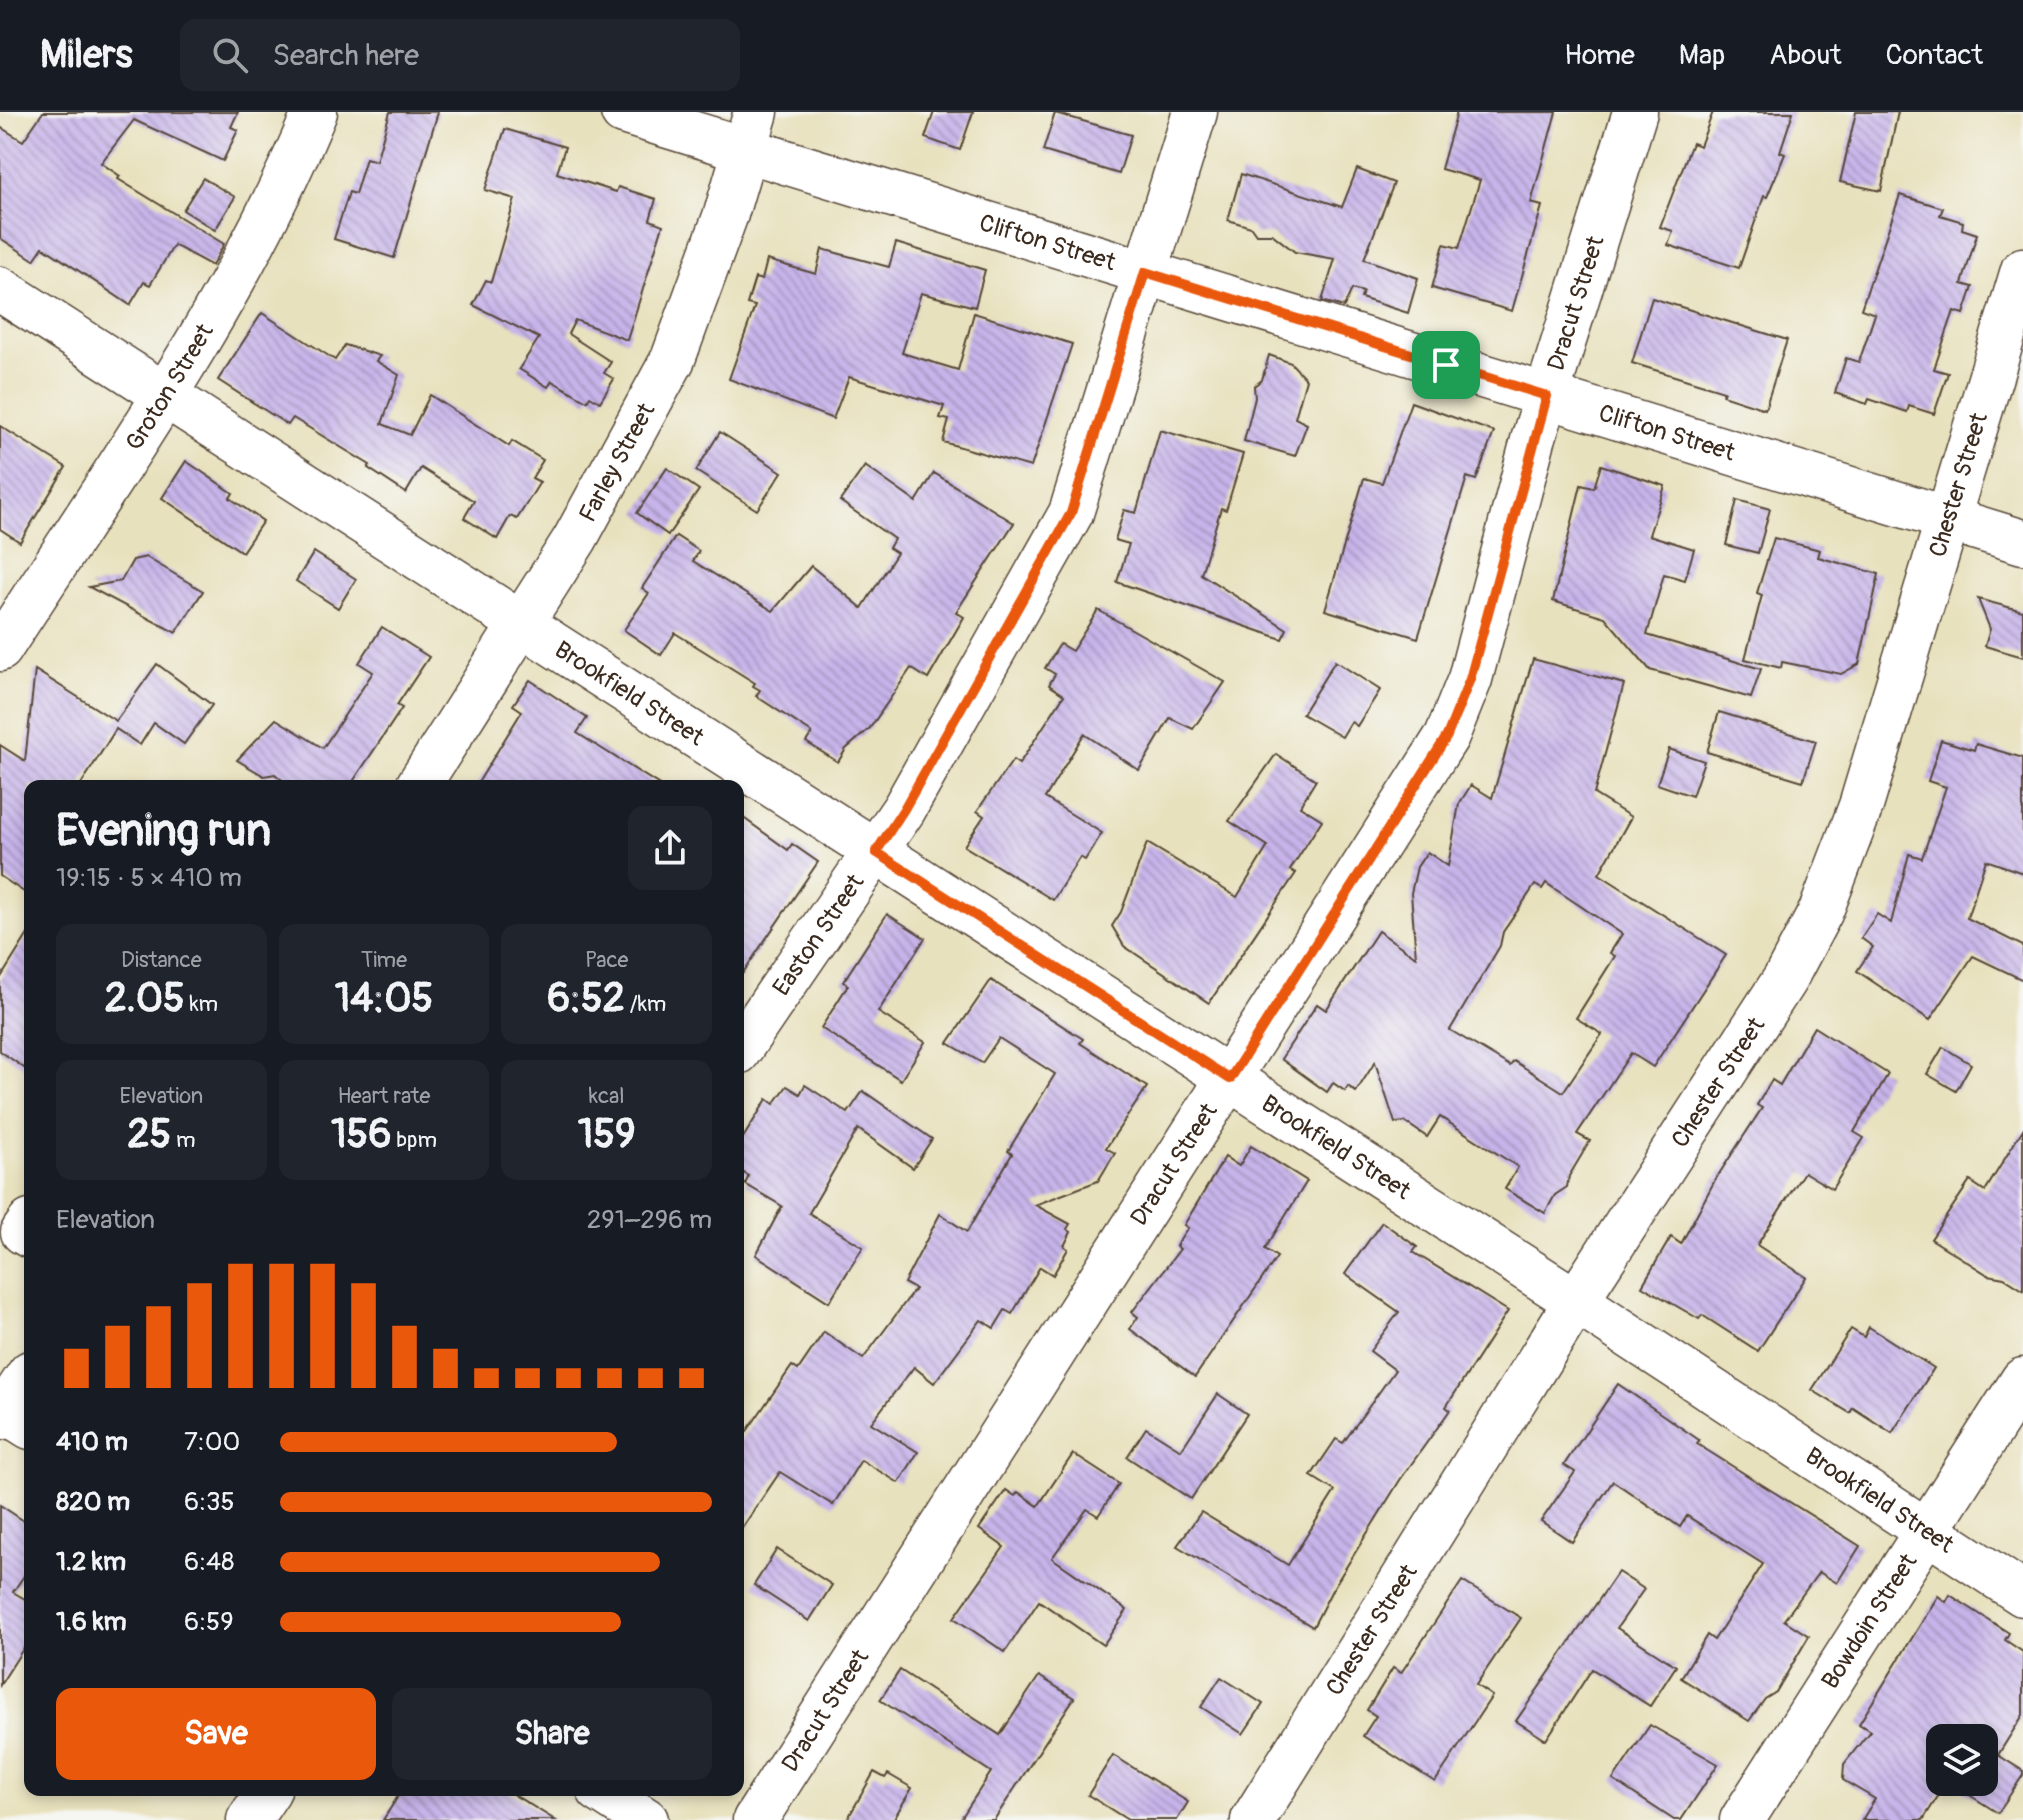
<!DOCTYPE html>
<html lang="en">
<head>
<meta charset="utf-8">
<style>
	body { margin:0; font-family:Pangolin,sans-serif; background:#20242c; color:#f1f3f6; height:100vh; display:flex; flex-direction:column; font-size:30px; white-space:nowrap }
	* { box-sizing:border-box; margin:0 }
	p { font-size:26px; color:#9ea1a6 }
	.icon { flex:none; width:44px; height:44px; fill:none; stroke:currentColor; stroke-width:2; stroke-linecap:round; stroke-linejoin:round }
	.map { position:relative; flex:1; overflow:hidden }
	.sheet { position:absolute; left:24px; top:668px; width:720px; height:1016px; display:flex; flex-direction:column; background:#171b24; border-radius:16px; box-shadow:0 4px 12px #0003 }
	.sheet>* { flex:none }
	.tools { position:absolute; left:1926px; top:1612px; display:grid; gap:16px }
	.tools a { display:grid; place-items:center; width:72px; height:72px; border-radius:16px; background:#171b24; box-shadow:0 4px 12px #0003; font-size:40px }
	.pin { position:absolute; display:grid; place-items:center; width:68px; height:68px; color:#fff; margin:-34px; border-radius:16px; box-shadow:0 4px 12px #0006 }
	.round { display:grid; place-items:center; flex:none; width:84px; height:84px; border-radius:16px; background:#20242c }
	.head { display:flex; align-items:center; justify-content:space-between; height:136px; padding:0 32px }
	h1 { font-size:44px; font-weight:700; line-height:60px }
	.stats { display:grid; grid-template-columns:repeat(3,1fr); gap:12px; height:136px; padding:8px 32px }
	.stats div { display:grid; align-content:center; border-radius:16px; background:#20242c; text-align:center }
	.stats b { font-size:40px; font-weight:700 }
	.stats small { font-size:22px; font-weight:400 }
	.stats p { font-size:22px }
	.chart { height:224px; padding:16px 32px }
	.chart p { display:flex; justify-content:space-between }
	.chart svg { width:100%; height:144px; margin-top:8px; stroke:#ea580c; stroke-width:6 }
	.button { display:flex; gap:16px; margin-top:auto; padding:16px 32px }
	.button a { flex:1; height:92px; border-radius:16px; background:#ea580c; color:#fff; font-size:32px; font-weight:700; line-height:92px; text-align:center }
	.button a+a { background:#20242c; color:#f1f3f6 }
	ul { padding:0 32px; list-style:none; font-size:26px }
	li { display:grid; grid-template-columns:128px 96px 1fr; align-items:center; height:60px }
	li i { height:20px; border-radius:10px; background:#ea580c }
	header { display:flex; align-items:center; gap:48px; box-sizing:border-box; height:112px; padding:0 40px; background:#171b24; border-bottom:2px solid #363941 }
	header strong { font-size:38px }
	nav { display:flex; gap:44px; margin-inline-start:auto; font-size:28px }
	.search { width:560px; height:72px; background:#20242c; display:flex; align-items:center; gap:20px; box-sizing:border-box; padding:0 28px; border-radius:16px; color:#9ea1a6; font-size:30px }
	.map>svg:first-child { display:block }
</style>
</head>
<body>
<header>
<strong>Milers</strong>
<div class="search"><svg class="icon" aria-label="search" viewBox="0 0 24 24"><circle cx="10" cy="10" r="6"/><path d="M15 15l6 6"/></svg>Search here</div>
<nav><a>Home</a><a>Map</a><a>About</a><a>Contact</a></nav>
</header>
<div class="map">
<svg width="2023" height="1708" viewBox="0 0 2023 1708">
	<defs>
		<pattern id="building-back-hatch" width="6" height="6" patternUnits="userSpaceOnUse" patternTransform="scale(2)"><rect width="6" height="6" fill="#c7b4ea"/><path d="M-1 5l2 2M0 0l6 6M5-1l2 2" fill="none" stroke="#a393bd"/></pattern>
	</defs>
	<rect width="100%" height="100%" fill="#f6f6f2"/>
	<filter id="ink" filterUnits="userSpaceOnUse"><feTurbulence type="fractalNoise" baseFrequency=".0125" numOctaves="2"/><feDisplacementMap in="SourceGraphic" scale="16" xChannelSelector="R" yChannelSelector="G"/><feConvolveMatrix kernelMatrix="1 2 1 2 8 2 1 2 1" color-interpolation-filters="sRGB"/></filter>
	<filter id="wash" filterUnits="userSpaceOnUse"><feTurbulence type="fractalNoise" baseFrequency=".006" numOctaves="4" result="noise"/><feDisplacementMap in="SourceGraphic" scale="32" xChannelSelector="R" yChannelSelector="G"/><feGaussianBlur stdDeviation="1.8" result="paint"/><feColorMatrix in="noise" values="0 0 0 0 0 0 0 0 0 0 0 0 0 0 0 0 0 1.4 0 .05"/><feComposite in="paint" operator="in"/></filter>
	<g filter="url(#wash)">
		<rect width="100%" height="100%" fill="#e8e1bd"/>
		<g id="blocks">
			<!-- building -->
			<g fill="url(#building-back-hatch)" fill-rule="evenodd">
				<path d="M 43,0 L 238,0 L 231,15 L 238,18 L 223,49 L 134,8 L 101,51 L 120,64 L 118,67 L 224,132 L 212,154 L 174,133 L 150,173 L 144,170 L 130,193 L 43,135 L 34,148 L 0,126 L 0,15 L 23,29 Z"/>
				<path d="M 390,0 L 438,0 L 394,146 L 334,127 L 349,80 L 355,82 L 366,46 L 376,49 Z"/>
				<path d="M 934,0 L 973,0 L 960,38 L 925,26 Z"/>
				<path d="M 1457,0 L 1556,0 L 1531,91 L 1542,94 L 1512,199 L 1432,176 L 1444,132 L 1459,136 L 1480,68 L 1441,57 Z"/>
				<path d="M 1713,0 L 1793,0 L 1780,40 L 1785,42 L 1767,85 L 1764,84 L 1739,156 L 1668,133 L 1673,119 L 1660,115 L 1692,31 L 1700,34 Z"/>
				<path d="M 1856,0 L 1898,0 L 1881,79 L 1840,70 Z"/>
				<path d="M 1055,1 L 1131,23 L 1119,62 L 1043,39 Z"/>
				<path d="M 505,17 L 565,35 L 557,61 L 616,80 L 618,75 L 656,87 L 650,108 L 663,113 L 627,228 L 575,208 L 568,222 L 611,250 L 604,261 L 614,267 L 600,290 L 590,284 L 587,289 L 552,269 L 548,275 L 519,257 L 539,226 L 473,193 L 486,168 L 491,170 L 515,87 L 485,78 Z"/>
				<path d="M 1357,57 L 1394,71 L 1364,147 L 1418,166 L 1408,201 L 1361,186 L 1363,180 L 1352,177 L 1344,195 L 1322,189 L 1335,147 L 1295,140 L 1272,122 L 1256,122 L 1251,115 L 1228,108 L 1241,62 L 1342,95 Z"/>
				<path d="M 203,66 L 235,85 L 215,118 L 183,98 Z"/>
				<path d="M 1900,83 L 1943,96 L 1940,103 L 1963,110 L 1962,117 L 1977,122 L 1962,172 L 1973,175 L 1964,202 L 1954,199 L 1934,257 L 1948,261 L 1934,302 L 1909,294 L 1907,300 L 1869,287 L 1867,292 L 1835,281 L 1846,246 L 1859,250 L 1875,202 L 1861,197 Z"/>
				<path d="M 896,131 L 985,158 L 975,195 L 921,181 L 902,241 L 958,258 L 974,201 L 1072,232 L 1031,355 L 943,330 L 949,308 L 940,306 L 944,294 L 849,265 L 833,307 L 729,267 L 755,194 L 747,192 L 755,166 L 762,168 L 767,148 L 816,162 L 822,137 L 889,155 Z"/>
				<path d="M 1652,186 L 1787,228 L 1765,297 L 1722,283 L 1724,279 L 1632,251 Z"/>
				<path d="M 262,201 L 335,248 L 345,233 L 380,244 L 376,249 L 399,263 L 382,312 L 410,323 L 430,283 L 509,334 L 512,329 L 543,348 L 532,366 L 540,370 L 517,407 L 510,404 L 497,427 L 464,406 L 474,389 L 421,356 L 406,381 L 368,356 L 370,353 L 293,306 L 288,313 L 218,268 Z"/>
				<path d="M 1269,243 L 1291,251 L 1306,267 L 1295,306 L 1307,312 L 1295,344 L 1244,329 L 1255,286 L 1254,274 L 1262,268 Z"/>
				<path d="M 1411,290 L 1494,320 L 1476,368 L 1467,365 L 1418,526 L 1325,498 L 1364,366 L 1382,371 Z"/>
				<path d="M 0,314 L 66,355 L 20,430 L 0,417 Z"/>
				<path d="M 1160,318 L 1243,342 L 1226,398 L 1221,396 L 1201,462 L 1287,517 L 1282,527 L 1117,470 L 1129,432 L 1115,428 L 1124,398 L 1136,401 Z"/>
				<path d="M 720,320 L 782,360 L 757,398 L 696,359 Z"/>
				<path d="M 186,349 L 233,381 L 230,386 L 263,409 L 242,440 L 162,386 Z"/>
				<path d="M 1601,353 L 1665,374 L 1649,423 L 1694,437 L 1685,468 L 1664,462 L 1647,523 L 1761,557 L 1751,586 L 1650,558 L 1605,505 L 1553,489 L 1581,373 L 1594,376 Z"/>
				<path d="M 865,354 L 916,390 L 934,361 L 1014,411 L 956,500 L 964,505 L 928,567 L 911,556 L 870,616 L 846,637 L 838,650 L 806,630 L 812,621 L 756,584 L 760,578 L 753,574 L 755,571 L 675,521 L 661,543 L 624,518 L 649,481 L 642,476 L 676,424 L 699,439 L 693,449 L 773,499 L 811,454 L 862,496 L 897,441 L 889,436 L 894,427 L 840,389 Z"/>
				<path d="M 667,356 L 699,378 L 668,423 L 637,401 Z"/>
				<path d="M 1737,388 L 1770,397 L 1758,441 L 1726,433 Z"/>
				<path d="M 1774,426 L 1820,438 L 1818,445 L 1879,462 L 1859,552 L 1841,562 L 1782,550 L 1781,556 L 1745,547 L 1762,483 L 1757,481 Z"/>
				<path d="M 314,440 L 356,467 L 338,496 L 296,469 Z"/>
				<path d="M 146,445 L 203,479 L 176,521 L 89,475 L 121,469 L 133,448 Z"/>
				<path d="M 1978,487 L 2023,499 L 2023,545 L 1985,534 L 1990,517 Z"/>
				<path d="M 1098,498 L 1225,570 L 1193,617 L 1170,606 L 1139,658 L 1084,622 L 1045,686 L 1102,721 L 1085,748 L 1080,745 L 1053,788 L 964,734 L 984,704 L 977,699 L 1013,648 L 1019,652 L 1064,583 L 1049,573 L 1055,562 L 1045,556 L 1060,532 L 1072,539 Z"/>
				<path d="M 382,515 L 429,545 L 397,593 L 402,596 L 350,674 L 289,674 L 275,662 L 264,664 L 237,648 L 276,607 L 323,636 L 373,560 L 359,551 Z"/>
				<path d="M 1533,547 L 1624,572 L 1594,682 L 1631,705 L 1599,762 L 1726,843 L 1653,955 L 1631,941 L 1577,1022 L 1590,1029 L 1569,1064 L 1567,1075 L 1555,1083 L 1545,1101 L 1505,1077 L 1518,1055 L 1440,1005 L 1427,1025 L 1405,1010 L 1395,1011 L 1375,950 L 1356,980 L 1348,974 L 1345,979 L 1333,971 L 1327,980 L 1281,947 L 1317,892 L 1326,898 L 1378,819 L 1416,845 L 1411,781 L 1417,755 L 1427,740 L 1448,754 L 1459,692 L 1471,673 L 1492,686 ZM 1546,771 L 1622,822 L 1610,841 L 1615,844 L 1576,906 L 1602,922 L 1563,980 L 1514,949 L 1510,954 L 1450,918 L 1500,834 L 1503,820 L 1535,773 L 1542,777 Z"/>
				<path d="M 1335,549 L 1380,578 L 1357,614 L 1351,610 L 1342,625 L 1302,602 Z"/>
				<path d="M 157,552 L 212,593 L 184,632 L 154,611 L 140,633 L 116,617 L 80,674 L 30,674 L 30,784 L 0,764 L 0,633 L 25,649 L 35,558 L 116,609 Z"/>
				<path d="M 530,568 L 587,606 L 577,621 L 661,674 L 476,674 L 522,599 L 513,593 Z"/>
				<path d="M 1719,600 L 1816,629 L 1803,669 L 1707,640 Z"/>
				<path d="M 1941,628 L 1974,638 L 1976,632 L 2023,646 L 2023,761 L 1986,748 L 1967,806 L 2023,834 L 2023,868 L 1973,844 L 1930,908 L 1857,859 L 1873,835 L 1861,826 L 1877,802 L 1891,811 L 1909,742 L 1922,746 L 1946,675 L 1928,669 Z"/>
				<path d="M 1669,637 L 1704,649 L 1692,684 L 1657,672 Z"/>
				<path d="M 1276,642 L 1316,668 L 1300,694 L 1322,708 L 1290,758 L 1296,761 L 1209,891 L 1124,834 L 1112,814 L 1121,800 L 1147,731 L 1237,785 L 1268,734 L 1229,709 Z"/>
				<path d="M 738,702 L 788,738 L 792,732 L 818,750 L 738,868 Z"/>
				<path d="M 887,802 L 925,826 L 878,900 L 925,930 L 901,968 L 821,916 L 848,873 L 843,870 Z"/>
				<path d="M 30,819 L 30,960 L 0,939 L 0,867 Z"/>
				<path d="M 991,868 L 1083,927 L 1080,931 L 1147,975 L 1106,1036 L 1115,1041 L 1098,1069 L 1035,1093 L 1070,1112 L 1067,1117 L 1071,1120 L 1064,1134 L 1068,1137 L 1053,1163 L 1040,1155 L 1012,1202 L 1005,1198 L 994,1216 L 981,1208 L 934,1271 L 914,1255 L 871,1311 L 918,1340 L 899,1371 L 861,1348 L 833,1393 L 780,1360 L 738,1422 L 738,1332 L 792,1254 L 798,1258 L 824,1220 L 863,1247 L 915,1177 L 904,1171 L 940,1102 L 967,1120 L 1012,1042 L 1008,1039 L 1055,962 L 999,926 L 982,951 L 948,931 Z"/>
				<path d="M 1814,915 L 1888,962 L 1854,1020 L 1864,1026 L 1832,1077 L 1804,1060 L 1757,1133 L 1806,1165 L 1758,1239 L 1702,1203 L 1699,1207 L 1642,1174 L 1671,1125 L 1681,1132 L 1715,1068 L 1762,996 L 1757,993 L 1772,968 L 1780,973 Z"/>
				<path d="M 1943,935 L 1971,952 L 1956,979 L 1927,962 Z"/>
				<path d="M 805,973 L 848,1001 L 863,979 L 932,1027 L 913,1056 L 858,1017 L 809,1101 L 863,1135 L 829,1190 L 756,1143 L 782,1094 L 745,1072 L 749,1064 L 738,1058 L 738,1034 L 767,987 L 774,992 L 787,974 L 800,982 Z"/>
				<path d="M 2023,1017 L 2023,1178 L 2004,1166 L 1988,1163 L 1931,1127 L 1970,1069 L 1985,1079 Z"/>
				<path d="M 1251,1034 L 1307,1069 L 1265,1137 L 1277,1145 L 1195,1265 L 1130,1217 L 1138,1205 L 1132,1200 L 1180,1137 L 1176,1134 L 1188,1116 L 1184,1113 L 1225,1045 L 1239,1054 Z"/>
				<path d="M 1382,1110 L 1417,1135 L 1413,1140 L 1508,1199 L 1446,1295 L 1450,1298 L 1400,1368 L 1332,1478 L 1313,1515 L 1177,1434 L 1201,1400 L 1288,1453 L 1335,1379 L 1311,1364 L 1336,1327 L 1343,1331 L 1395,1258 L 1370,1239 L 1399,1200 L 1345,1162 Z"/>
				<path d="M 1869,1215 L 1934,1256 L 1892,1321 L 1853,1296 L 1850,1301 L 1812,1278 L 1851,1217 L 1864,1225 Z"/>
				<path d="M 1618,1272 L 1699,1328 L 1697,1332 L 1860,1434 L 1837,1471 L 1819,1460 L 1784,1508 L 1809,1524 L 1776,1580 L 1765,1587 L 1749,1609 L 1681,1566 L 1707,1523 L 1714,1528 L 1763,1452 L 1687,1404 L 1680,1415 L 1613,1369 L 1572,1430 L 1541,1409 L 1575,1360 L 1564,1353 Z"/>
				<path d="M 1218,1282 L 1247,1302 L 1191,1387 L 1127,1345 L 1146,1316 L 1181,1338 Z"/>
				<path d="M 1073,1342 L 1119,1372 L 1098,1404 L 1087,1397 L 1052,1446 L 1127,1498 L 1103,1533 L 1039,1489 L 1005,1540 L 954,1506 L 1004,1435 L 979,1417 L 1006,1378 L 1015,1384 L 1018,1380 L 1038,1394 Z"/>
				<path d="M 0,1393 L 30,1413 L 30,1455 L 13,1480 L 30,1490 L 30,1526 L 0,1573 Z"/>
				<path d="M 777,1437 L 832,1473 L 809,1509 L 754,1473 Z"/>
				<path d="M 1618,1460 L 1644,1477 L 1617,1516 L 1676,1554 L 1650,1594 L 1592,1557 L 1546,1628 L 1516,1609 Z"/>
				<path d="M 1462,1469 L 1521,1506 L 1476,1573 L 1492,1584 L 1435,1670 L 1363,1624 L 1376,1604 L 1367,1598 L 1393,1556 L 1401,1561 Z"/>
				<path d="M 1950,1483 L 2009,1521 L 2005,1528 L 2023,1540 L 2023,1603 L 1998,1643 L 2023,1659 L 2023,1663 L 1998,1701 L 1949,1670 L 1984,1670 L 1984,1626 L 1940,1626 L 1940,1670 L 1947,1670 L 1923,1708 L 1862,1708 L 1875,1687 L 1843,1668 L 1844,1652 L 1870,1619 L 1859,1612 L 1938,1484 L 1946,1490 Z"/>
				<path d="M 900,1558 L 1000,1623 L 1039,1564 L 1074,1586 L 994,1708 L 960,1708 L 991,1660 L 880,1588 Z"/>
				<path d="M 1221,1565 L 1263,1592 L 1243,1622 L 1201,1595 Z"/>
				<path d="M 1650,1613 L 1718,1652 L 1681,1708 L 1674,1708 L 1613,1668 Z"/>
				<path d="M 1113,1643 L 1188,1690 L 1177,1708 L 1128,1708 L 1088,1683 Z"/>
				<path d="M 874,1660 L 885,1666 L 888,1662 L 912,1676 L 893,1708 L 847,1708 Z"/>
				<path d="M 402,1678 L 506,1678 L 555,1708 L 383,1708 Z"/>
			</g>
		</g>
	</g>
	<g filter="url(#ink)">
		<use href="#blocks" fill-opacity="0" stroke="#554536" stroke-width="2"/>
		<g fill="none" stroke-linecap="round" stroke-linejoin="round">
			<!-- minor casing -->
			<g stroke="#554536" stroke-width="47">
				<g id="minor">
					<path id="s1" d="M 623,0 L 2023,430"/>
					<path id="s2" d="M 0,177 L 1576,1189 L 2023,1482"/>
					<path id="s3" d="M 0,537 C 113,362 235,193 315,0"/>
					<path id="s4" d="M 418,674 L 575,427 L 673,247 L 726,102 L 756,0"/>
					<path id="s5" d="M 738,940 L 904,697 L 1071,401 L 1195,0"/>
					<path d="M 30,1110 L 23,1120 L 30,1124"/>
					<path d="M 0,1306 L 30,1261"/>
					<path d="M 249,1708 L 269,1678"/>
					<path id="s6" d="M 755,1708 L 1447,624 L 1470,567 L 1533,328 L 1635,0"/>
					<path id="s7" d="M 1253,1708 L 1576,1189 L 1785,867 L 1821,799 L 1861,694 L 2023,158"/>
					<path id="s8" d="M 1742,1708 L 2023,1268"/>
				</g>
			</g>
			<!-- major casing -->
			<g stroke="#554536" stroke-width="47">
				<g id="major">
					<path d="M 0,1296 L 30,1315"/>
					<path d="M 599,1678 L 646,1708"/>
				</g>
			</g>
			<!-- minor -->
			<use href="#minor" stroke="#fff" stroke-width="44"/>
			<!-- major -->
			<use href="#major" stroke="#fff" stroke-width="44"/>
		</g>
	</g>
	<g fill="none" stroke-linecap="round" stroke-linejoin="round" filter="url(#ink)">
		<!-- route casing -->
		<g stroke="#fff" stroke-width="16">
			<path id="route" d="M 1145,160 L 1547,284 L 1470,567 L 1447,624 L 1230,967 L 876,740 L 904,697 L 1071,401 Z"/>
		</g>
		<!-- route -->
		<use href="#route" stroke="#ea580c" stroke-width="10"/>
	</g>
	<g text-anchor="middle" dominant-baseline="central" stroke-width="6" stroke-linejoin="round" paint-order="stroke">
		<!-- street labels -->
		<g font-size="24" fill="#3b2a1e" stroke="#f6f6f2">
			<text stroke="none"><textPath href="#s1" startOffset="444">Clifton Street</textPath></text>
			<text stroke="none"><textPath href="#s6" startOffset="1738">Dracut Street</textPath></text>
			<text stroke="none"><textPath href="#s3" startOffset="312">Groton Street</textPath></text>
			<text stroke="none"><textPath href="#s1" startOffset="1092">Clifton Street</textPath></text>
			<text stroke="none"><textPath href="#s4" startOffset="380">Farley Street</textPath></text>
			<text stroke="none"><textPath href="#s7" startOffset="1520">Chester Street</textPath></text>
			<text stroke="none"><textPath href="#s2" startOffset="748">Brookfield Street</textPath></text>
			<text stroke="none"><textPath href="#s5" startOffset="142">Easton Street</textPath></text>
			<text stroke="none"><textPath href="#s7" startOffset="872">Chester Street</textPath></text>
			<text stroke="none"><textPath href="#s2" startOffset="1588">Brookfield Street</textPath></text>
			<text stroke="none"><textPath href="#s6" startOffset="778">Dracut Street</textPath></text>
			<text stroke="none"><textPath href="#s2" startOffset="2236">Brookfield Street</textPath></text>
			<text stroke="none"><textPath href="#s8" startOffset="236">Bowdoin Street</textPath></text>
			<text stroke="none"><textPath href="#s7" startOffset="224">Chester Street</textPath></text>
			<text stroke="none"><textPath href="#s6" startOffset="130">Dracut Street</textPath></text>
		</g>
	</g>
</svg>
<div class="tools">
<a><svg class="icon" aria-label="layers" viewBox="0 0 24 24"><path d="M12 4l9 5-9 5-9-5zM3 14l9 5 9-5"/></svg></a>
</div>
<div class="pin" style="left:1446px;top:253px;background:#1e9e55"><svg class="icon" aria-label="arrive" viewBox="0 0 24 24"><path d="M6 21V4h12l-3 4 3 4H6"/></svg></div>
<section class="sheet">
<div class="head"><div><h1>Evening run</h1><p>19:15 · 5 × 410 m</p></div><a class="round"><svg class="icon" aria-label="share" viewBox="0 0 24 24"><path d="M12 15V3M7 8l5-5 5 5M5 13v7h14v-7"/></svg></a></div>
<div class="stats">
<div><p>Distance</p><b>2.05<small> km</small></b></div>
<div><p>Time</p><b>14:05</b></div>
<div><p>Pace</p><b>6:52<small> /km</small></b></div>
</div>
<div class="stats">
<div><p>Elevation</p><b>25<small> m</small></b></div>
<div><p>Heart rate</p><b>156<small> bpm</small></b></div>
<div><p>kcal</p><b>159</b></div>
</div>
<div class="chart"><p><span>Elevation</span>291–296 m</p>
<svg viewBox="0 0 160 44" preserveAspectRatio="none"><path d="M5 44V32M15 44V25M25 44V19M35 44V12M45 44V6M55 44V6M65 44V6M75 44V12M85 44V25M95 44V32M105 44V38M115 44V38M125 44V38M135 44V38M145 44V38M155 44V38"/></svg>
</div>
<ul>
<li><b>410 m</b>7:00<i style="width:78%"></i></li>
<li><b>820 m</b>6:35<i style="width:100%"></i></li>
<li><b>1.2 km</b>6:48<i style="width:88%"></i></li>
<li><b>1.6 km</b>6:59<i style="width:79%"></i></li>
</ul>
<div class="button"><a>Save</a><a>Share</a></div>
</section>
</div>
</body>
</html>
